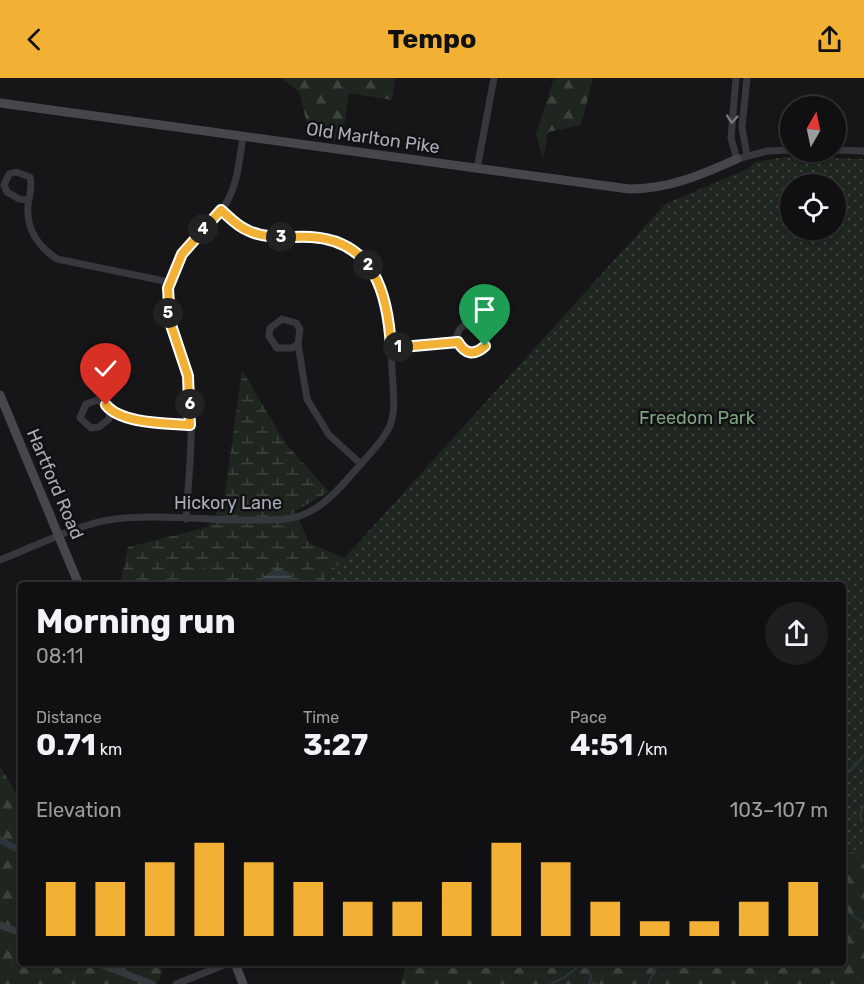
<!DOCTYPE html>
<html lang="en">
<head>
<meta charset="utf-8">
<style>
	body { margin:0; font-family:Rubik,sans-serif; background:#1e1e20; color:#f1f3f6; height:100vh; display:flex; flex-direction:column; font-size:22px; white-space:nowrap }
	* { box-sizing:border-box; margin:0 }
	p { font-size:20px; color:#9c9d9f }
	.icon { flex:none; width:33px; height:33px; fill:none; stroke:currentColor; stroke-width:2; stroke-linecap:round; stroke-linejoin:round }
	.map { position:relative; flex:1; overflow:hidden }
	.details { position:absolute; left:18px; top:504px; width:828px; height:384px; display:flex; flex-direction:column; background:#101012; border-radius:6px; box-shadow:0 2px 4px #0004,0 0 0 2px #303032 }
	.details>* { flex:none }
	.needle { width:39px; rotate:9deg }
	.controls { position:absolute; left:780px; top:18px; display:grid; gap:12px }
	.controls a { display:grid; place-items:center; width:66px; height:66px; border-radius:50%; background:#101012; box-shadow:0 2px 4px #0004,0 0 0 2px #303032; font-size:30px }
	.pin { position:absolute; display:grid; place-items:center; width:51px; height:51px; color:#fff; margin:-62px -26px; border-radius:50% 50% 50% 0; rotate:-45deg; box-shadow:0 0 6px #0007 }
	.pin .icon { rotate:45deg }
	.km { position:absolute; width:30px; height:30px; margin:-15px; border-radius:50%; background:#222; color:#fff; font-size:16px; line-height:30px; text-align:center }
	.round { display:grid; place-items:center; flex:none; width:63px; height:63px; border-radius:32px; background:#1e1e20 }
	.head { display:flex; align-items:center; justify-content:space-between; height:102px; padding:0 18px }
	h1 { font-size:33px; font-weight:700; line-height:45px }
	.stats { display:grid; grid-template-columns:repeat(3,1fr); gap:9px; height:102px; padding:6px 18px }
	.stats div { display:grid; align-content:center }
	.stats b { font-size:30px; font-weight:700 }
	.stats small { font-size:16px; font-weight:400 }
	.stats p { font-size:16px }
	.chart { height:168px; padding:12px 18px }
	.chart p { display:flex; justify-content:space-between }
	.chart svg { width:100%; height:108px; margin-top:6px; stroke:#f2b134; stroke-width:6 }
	header { display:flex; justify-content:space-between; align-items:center; height:78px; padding:0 18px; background:#f2b134; color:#111; font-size:27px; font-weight:700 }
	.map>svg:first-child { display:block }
</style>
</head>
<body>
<header><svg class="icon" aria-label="back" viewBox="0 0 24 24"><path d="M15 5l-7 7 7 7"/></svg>Tempo<svg class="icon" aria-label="share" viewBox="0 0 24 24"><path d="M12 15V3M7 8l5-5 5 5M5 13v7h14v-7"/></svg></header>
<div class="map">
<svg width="864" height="906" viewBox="0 0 864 906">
	<defs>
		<pattern id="forest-firs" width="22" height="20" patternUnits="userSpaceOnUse" patternTransform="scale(1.5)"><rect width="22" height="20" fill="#1e261f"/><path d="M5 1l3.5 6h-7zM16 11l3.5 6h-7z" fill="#3c433d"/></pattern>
		<pattern id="wetland-marsh" width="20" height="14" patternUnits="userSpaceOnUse" patternTransform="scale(1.5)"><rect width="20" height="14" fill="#1e261f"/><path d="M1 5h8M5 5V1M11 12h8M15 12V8" fill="none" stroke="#3c433d"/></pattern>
		<pattern id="park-dots" width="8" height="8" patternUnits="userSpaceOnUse" patternTransform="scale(1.5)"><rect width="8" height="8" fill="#1e261f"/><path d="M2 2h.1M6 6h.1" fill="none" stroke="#3c433d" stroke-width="1.8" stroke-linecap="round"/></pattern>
		<pattern id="water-rules" width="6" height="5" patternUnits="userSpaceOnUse" patternTransform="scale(1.5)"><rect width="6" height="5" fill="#2c353c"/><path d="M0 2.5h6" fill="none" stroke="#485056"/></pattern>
	</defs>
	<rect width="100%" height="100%" fill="#161618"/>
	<!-- forest -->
	<g fill="url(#forest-firs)">
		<path d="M 281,0 L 395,0 L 392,22 L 349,15 L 342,63 L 310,57 L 299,14 Z"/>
		<path d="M 554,0 L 593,0 L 581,47 L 548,54 L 543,81 L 536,56 Z"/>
		<path d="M 202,489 L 217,495 L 216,507 L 191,507 Z"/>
		<path d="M 864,621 L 864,906 L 401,906 L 406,885 C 440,885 472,891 507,885 L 843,885 L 843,638 Z"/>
		<path d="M 0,688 L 21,724 L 21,885 L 164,885 L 162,895 L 157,906 L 0,906 Z"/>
	</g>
	<!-- wetland -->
	<path fill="url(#wetland-marsh)" d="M 242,292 L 286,366 L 329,414 L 295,433 L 309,465 L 345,480 L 320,507 L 216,507 L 217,495 L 202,489 L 191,507 L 120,507 L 128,469 L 208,449 L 224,422 Z"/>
	<!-- park -->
	<path fill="url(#park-dots)" fill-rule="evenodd" d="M 786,79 L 864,81 L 864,771 L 843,777 L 843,507 L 320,507 L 665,126 L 747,91 L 755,84 ZM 836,106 L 836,152 L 790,152 L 790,106 Z"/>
	<!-- water -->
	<path fill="url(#water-rules)" d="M 277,490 L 290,495 L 293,507 L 238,507 L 259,502 Z"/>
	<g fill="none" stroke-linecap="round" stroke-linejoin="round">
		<!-- stream -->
		<g stroke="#2c353c" stroke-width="2">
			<path d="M 843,701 L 864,677"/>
			<path d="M 862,743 L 860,737 L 864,727"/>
			<path d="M 843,831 L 864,845"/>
			<path d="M 586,885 L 591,899 L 589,906"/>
			<path d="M 591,904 L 597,906"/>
			<path d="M 551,906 L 565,899 L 583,885"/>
			<path d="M 648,906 L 659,885"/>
		</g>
		<!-- canal -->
		<path stroke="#2c353c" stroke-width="7" d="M 0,762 L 21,773"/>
		<!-- street -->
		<g stroke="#37383d" stroke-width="7">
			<path d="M 736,0 L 731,60 L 737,81 L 767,73 L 790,72"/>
			<path d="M 836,72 L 864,73"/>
			<path d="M 747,78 L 742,49 L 747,0"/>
			<path d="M 477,91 L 494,0"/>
			<path d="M 29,122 L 19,121 L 7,114 L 4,107 L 9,96 L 16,94 L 30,99 C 33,110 29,117 28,128 C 26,151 39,169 57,181 L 169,204"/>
			<circle cx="472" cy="260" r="15"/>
			<path d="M 298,266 L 292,270 L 277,270 L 269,258 L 270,250 L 282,241 L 296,245 L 300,251 L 298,266 L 307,321 L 329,357 L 361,386"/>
			<path d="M 391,270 L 458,264"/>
			<path d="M 111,332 L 109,341 L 99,349 L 91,350 L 80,340 L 86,326 L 98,322 L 111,332 L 137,342 L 190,347"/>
			<path d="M 186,441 C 189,395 195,345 188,299 C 183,268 163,243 168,211 C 174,171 204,158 224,129 C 238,107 239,83 243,59"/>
			<path d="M 0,482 C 34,469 80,445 115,441 C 158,436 203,442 247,442 C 268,442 290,444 309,434 C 329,424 345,404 359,388 C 396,347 396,346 392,292 C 390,254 393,209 362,181 C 328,148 293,167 254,155 C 241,151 232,141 221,132"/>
			<path d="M 0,847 L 21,855"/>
			<path d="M 97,885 L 152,906"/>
			<path d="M 176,906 L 229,885"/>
		</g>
		<!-- secondary -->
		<g stroke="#45474d" stroke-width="9">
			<path d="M 0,25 L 629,111 C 669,111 701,97 737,81"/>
			<path d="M 0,317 L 79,507"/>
			<path d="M 235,885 L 243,906"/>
		</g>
	</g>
	<!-- one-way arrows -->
	<defs><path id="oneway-chevron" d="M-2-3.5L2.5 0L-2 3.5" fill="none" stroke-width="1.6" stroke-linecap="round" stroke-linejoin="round" transform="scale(1.5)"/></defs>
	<use stroke="#757881" href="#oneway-chevron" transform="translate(732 41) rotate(95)"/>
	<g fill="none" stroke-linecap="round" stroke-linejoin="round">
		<!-- route casing -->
		<g stroke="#fff" stroke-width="12">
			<path id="route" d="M 106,327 C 121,346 167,345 190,347 L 188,298 L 170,244 L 168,210 L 182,176 L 221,132 C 229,139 237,148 247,152 C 266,162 290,158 311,159 C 375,163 388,217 391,270 L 458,264 C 465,276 474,278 485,268"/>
		</g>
		<!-- route -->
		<use href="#route" stroke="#f2b134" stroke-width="8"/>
	</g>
	<g text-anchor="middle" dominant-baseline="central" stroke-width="5" stroke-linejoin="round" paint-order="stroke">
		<!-- street labels -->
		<g font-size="18" fill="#a8adb8" stroke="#111113">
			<text transform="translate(373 60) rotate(8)">Old Marlton Pike</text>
			<text transform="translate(55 406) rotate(67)">Hartford Road</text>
			<text x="228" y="425">Hickory Lane</text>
		</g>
		<!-- park labels -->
		<g font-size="18" fill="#7fa381" stroke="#111113">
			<text x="697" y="340">Freedom Park</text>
		</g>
	</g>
</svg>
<div class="controls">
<a><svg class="needle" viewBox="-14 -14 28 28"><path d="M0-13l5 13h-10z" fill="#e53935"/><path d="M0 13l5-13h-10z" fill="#9c9d9f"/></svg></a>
<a><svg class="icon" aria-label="locate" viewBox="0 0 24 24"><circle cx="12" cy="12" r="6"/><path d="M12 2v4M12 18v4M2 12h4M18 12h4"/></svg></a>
</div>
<div class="pin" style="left:485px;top:268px;background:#1e9e55"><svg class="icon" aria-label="arrive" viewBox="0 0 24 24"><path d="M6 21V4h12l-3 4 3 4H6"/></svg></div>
<div class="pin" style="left:106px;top:327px;background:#d93025"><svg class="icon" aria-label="check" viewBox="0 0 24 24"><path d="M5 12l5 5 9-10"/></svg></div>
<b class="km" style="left:398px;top:269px">1</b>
<b class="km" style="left:368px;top:187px">2</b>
<b class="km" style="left:281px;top:159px">3</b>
<b class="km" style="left:203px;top:151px">4</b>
<b class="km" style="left:168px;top:235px">5</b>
<b class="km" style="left:190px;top:326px">6</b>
<section class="details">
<div class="head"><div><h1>Morning run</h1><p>08:11</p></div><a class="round"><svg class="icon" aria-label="share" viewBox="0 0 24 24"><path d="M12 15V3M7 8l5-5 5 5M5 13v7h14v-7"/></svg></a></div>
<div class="stats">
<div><p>Distance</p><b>0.71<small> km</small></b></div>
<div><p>Time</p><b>3:27</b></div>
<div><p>Pace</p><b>4:51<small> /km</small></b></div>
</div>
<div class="chart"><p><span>Elevation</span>103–107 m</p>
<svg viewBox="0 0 160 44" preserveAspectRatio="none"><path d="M5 44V22M15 44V22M25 44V14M35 44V6M45 44V14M55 44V22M65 44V30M75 44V30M85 44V22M95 44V6M105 44V14M115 44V30M125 44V38M135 44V38M145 44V30M155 44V22"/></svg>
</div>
</section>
</div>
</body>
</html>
